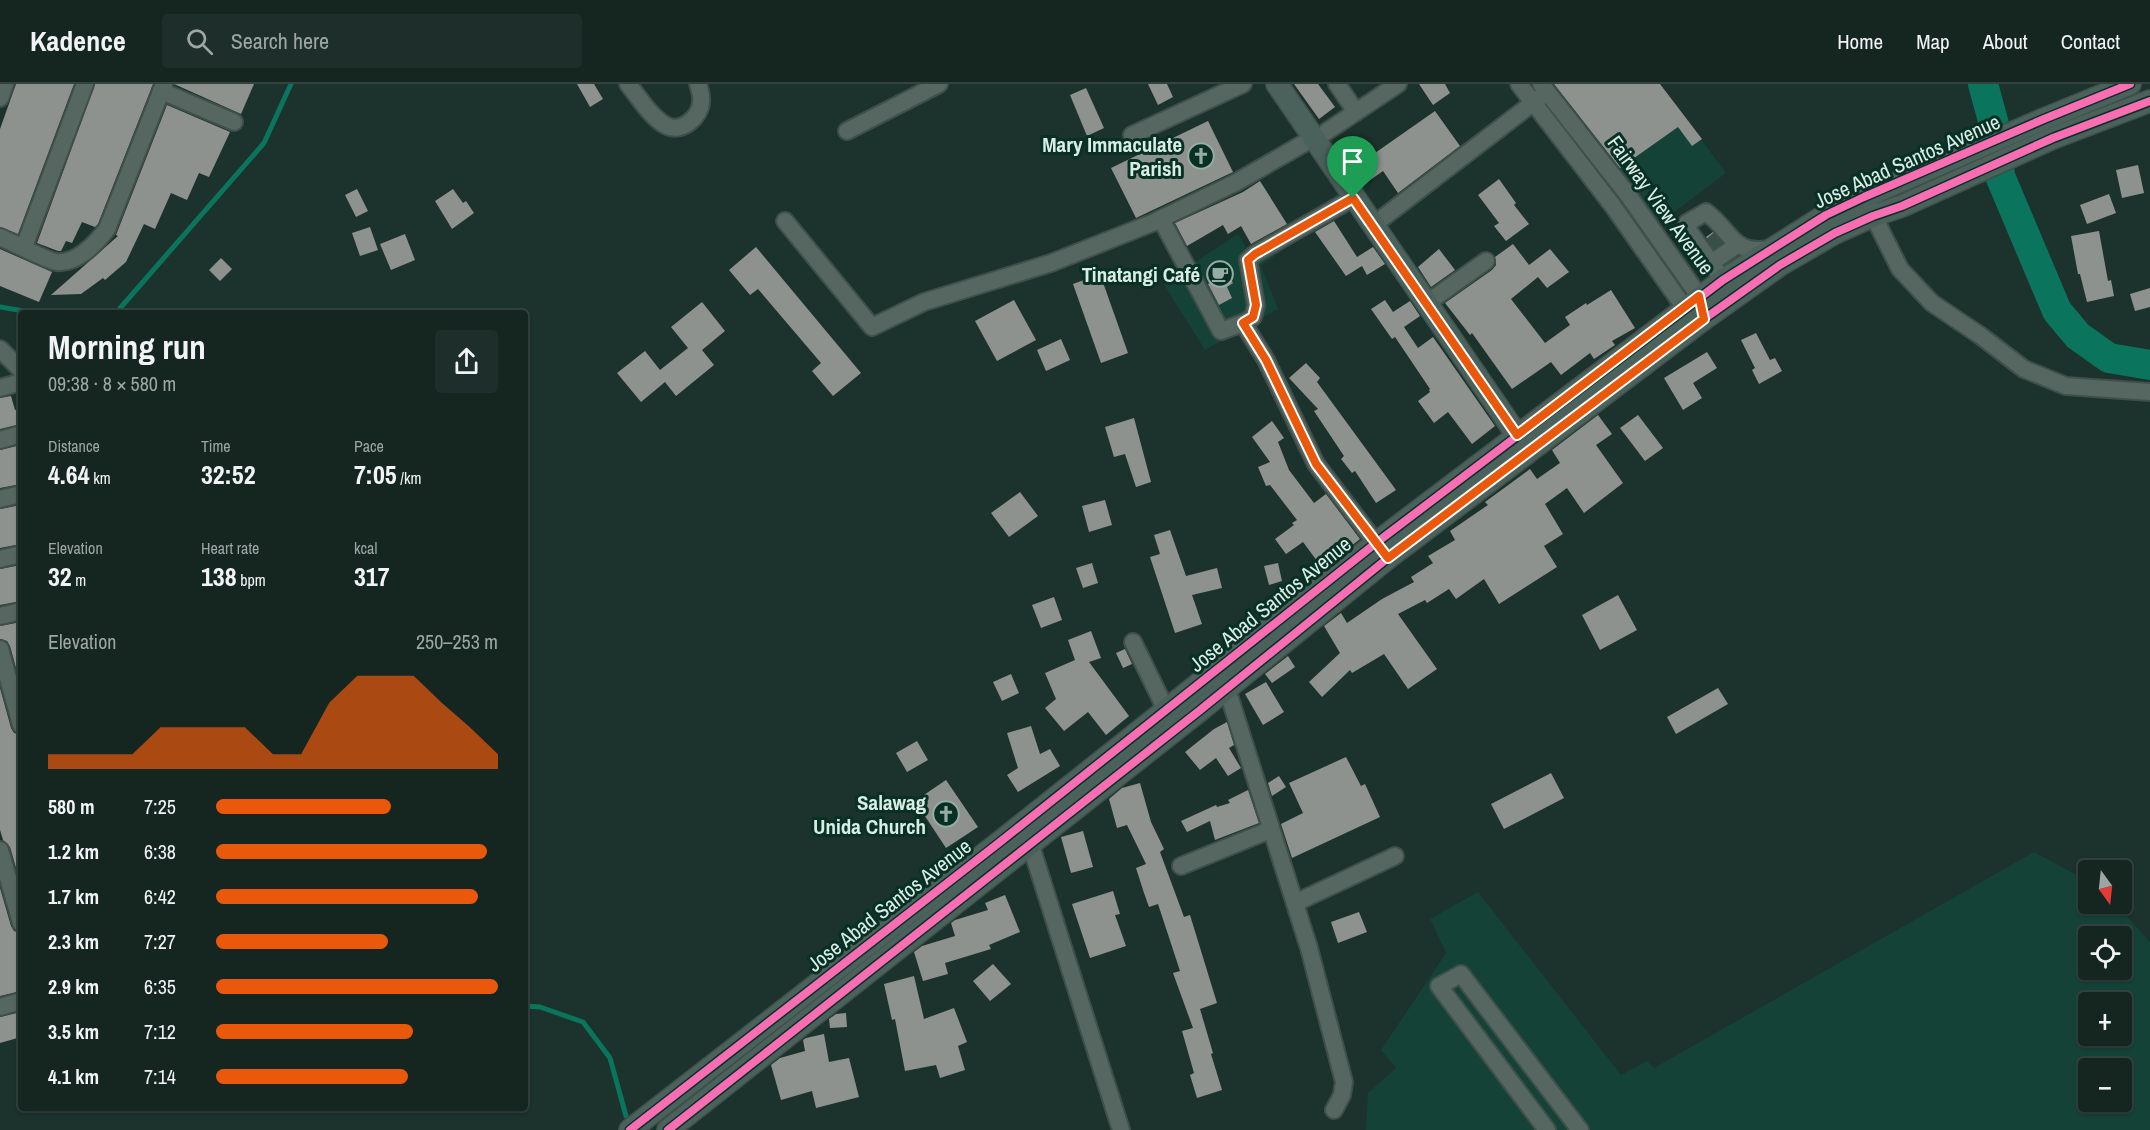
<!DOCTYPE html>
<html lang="en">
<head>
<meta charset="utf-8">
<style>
	body { margin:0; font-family:"Archivo Narrow",sans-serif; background:#1e2e2a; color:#f1f3f6; height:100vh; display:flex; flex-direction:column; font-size:22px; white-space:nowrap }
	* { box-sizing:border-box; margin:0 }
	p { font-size:20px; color:#9da5a5 }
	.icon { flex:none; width:33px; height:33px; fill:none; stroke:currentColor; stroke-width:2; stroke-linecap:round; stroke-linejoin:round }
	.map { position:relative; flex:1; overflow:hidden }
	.panel { position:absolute; left:18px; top:226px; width:510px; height:801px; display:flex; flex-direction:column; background:#152621; border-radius:6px; box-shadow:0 2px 4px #0004,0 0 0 2px #34433f }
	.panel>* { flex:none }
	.needle { width:39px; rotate:165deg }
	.buttons { position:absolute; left:2078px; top:776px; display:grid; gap:12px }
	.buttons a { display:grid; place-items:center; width:54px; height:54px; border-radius:6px; background:#152621; box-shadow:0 2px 4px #0004,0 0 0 2px #34433f; font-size:30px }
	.pin { position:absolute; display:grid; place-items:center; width:51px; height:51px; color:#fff; margin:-62px -26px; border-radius:50% 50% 50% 0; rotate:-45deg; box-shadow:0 0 6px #0007 }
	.pin .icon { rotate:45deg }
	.round { display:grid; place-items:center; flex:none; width:63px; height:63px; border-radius:6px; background:#1e2e2a }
	.summary { display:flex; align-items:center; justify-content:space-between; height:102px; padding:0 30px }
	h1 { font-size:33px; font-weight:700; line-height:45px }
	.metrics { display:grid; grid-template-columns:repeat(3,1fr); gap:9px; height:102px; padding:6px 30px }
	.metrics div { display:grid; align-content:center }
	.metrics b { font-size:26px; font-weight:700 }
	.metrics small { font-size:16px; font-weight:400 }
	.metrics p { font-size:16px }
	.chart { height:168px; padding:12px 30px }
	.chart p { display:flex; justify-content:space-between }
	.chart svg { width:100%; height:108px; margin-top:6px; fill:#ea580c; opacity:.7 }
	ul { padding:0 30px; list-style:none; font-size:20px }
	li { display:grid; grid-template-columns:96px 72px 1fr; align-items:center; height:45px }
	li i { height:15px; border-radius:8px; background:#ea580c }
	header { display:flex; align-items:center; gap:36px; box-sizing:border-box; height:84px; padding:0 30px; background:#152621; border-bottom:2px solid #34433f }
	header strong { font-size:28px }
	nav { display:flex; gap:33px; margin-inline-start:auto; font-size:21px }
	.search { width:420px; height:54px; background:#1e2e2a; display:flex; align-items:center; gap:15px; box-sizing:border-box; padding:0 21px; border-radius:6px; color:#9da5a5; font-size:22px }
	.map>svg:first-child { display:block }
</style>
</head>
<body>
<header>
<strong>Kadence</strong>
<div class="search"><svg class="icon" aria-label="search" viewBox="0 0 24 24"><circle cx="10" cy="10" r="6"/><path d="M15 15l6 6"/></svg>Search here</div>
<nav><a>Home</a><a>Map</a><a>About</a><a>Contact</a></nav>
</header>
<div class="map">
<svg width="2150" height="1046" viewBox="0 0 2150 1046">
	<rect width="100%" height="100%" fill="#1c322c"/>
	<!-- built -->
	<g fill="#154236" fill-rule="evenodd">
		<path d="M 1660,0 L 1726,89 L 1660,139 L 1580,32 Z"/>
		<path d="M 1333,130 L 1261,182 L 1278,225 L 1205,266 L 1163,199 L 1238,150 L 1248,166 Z"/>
		<path d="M 2034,768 L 2088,797 L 2088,819 L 2115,819 L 2150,858 L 2150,1046 L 1366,1046 L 1368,1009 L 1396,984 L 1381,966 L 1446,869 L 1430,835 L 1478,808 L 1621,991 L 1647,977 L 1654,984 ZM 2088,852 L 2121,852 L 2121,885 L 2088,885 ZM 2088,918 L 2121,918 L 2121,951 L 2088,951 ZM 2088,984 L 2121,984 L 2121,1017 L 2088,1017 Z"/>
	</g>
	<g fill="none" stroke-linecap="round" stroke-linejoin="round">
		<!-- stream -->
		<g stroke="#0a745c" stroke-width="5">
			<path d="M 0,223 L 42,230"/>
			<path d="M 98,230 L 117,227"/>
			<path d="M 115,230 L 264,59 L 291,0"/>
			<path d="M 525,922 L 540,923 L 583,938 L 610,974 L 626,1032"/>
		</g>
		<!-- river -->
		<path stroke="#0a745c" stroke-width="30" d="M 1983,0 L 1995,44 L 2000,92 L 2057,227 L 2078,252 L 2109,274 L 2150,281"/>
	</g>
	<!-- building -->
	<g fill="#8e928e">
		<path d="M 16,0 L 74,0 L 18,150 L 0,143 L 0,45 Z"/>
		<path d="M 95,0 L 153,0 L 98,140 L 95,143 L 82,138 L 72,159 L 66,157 L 61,167 L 58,167 L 37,159 Z"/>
		<path d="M 174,0 L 254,0 L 241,30 Z"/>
		<path d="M 577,0 L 594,0 L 603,15 L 590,23 Z"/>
		<path d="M 1148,0 L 1167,0 L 1173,13 L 1158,21 Z"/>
		<path d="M 1294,0 L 1318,0 L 1335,23 L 1319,35 Z"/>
		<path d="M 1419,0 L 1445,0 L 1450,9 L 1433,21 Z"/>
		<path d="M 1554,0 L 1660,0 L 1702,55 L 1692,62 L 1678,43 L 1620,84 Z"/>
		<path d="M 1086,4 L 1104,44 L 1087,52 L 1070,11 Z"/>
		<path d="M 167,21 L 230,48 L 209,93 L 199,89 L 187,116 L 171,109 L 155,145 L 144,140 L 126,178 L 105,196 L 103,194 L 81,210 L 51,211 L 118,152 L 116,151 Z"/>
		<path d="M 1435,27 L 1460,62 L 1398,109 L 1383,87 L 1366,99 L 1355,83 Z"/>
		<path d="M 1208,37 L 1233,88 L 1136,134 L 1111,84 Z"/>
		<path d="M 2138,81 L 2144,109 L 2122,114 L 2116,86 Z"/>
		<path d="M 1499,95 L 1516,119 L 1514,121 L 1529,140 L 1506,157 L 1494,142 L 1499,139 L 1478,111 Z"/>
		<path d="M 1260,97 L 1287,140 L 1251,160 L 1241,142 L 1228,150 L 1223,141 L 1187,162 L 1175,139 L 1243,108 Z"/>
		<path d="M 357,105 L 368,127 L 356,133 L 345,111 Z"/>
		<path d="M 453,105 L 463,119 L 466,117 L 474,129 L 452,145 L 435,117 Z"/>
		<path d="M 2109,110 L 2116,129 L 2087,140 L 2080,121 Z"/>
		<path d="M 1334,137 L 1357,173 L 1373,163 L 1385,180 L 1367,191 L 1362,182 L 1346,192 L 1315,148 Z"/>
		<path d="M 370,143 L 378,166 L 360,172 L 352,149 Z"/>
		<path d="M 2099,147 L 2108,197 L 2111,196 L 2114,212 L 2087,218 L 2080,190 L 2078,190 L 2071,152 Z"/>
		<path d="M 1713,148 L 1722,159 L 1714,164 L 1706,153 Z"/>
		<path d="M 405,150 L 415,176 L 391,186 L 380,160 Z"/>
		<path d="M 1513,160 L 1529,181 L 1550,165 L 1569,188 L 1547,204 L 1538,193 L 1511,215 L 1545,259 L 1570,241 L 1565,233 L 1586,219 L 1587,221 L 1611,206 L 1635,244 L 1612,257 L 1615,261 L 1594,275 L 1590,269 L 1561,291 L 1551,278 L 1512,305 L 1472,249 L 1470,251 L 1445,219 L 1492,186 L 1496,181 L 1495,173 Z"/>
		<path d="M 756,163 L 861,289 L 833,312 L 812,287 L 821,279 L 758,205 L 750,211 L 729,186 Z"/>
		<path d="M 0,165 L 52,188 L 39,218 L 0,202 Z"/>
		<path d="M 1439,165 L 1455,186 L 1431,203 L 1418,183 Z"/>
		<path d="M 221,174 L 232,185 L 220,197 L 209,186 Z"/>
		<path d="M 1226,188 L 1233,199 L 1227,203 L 1232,214 L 1219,221 L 1208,200 Z"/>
		<path d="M 1100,190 L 1128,269 L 1101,279 L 1073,200 Z"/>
		<path d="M 2150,204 L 2150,223 L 2135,227 L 2130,210 Z"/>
		<path d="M 1014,216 L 1036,256 L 997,277 L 975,237 Z"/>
		<path d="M 1385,216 L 1393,228 L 1410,217 L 1420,232 L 1404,243 L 1418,264 L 1433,253 L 1495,342 L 1472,360 L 1448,328 L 1434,339 L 1418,317 L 1430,308 L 1429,306 L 1430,305 L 1395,253 L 1392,255 L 1371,225 Z"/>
		<path d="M 702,218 L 725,247 L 702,266 L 714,281 L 676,312 L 665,298 L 641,318 L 617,289 L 645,267 L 660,286 L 688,264 L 671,243 Z"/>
		<path d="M 1756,249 L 1770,276 L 1775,274 L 1782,287 L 1759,300 L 1752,286 L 1755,284 L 1741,256 Z"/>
		<path d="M 1061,255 L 1070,276 L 1046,287 L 1037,266 Z"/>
		<path d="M 1707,268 L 1717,284 L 1693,299 L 1702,314 L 1683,326 L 1664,294 Z"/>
		<path d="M 1306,279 L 1320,294 L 1317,298 L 1396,406 L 1376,419 L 1355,387 L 1352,389 L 1341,375 L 1344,372 L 1314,327 L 1318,325 L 1289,294 Z"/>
		<path d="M 11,312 L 15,326 L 21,325 L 21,340 L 0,345 L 0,314 Z"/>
		<path d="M 1598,331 L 1612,350 L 1596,361 L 1623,399 L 1584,429 L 1567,404 L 1545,420 L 1563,450 L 1544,462 L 1557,483 L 1499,520 L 1484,495 L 1456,515 L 1449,505 L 1427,519 L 1425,516 L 1398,530 L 1437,585 L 1408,605 L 1384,570 L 1352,589 L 1350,586 L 1322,613 L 1309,598 L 1340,569 L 1324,542 L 1341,529 L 1347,539 L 1382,515 L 1414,498 L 1411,493 L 1433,479 L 1428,472 L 1455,456 L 1450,447 L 1488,421 L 1485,418 L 1530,385 L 1537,395 L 1560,379 L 1552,366 Z"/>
		<path d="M 1638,331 L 1663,364 L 1645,377 L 1620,344 Z"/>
		<path d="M 1134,334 L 1151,398 L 1136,403 L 1125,370 L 1114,373 L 1105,343 Z"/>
		<path d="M 1272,337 L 1284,354 L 1278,358 L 1289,386 L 1314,419 L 1326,410 L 1360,455 L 1323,485 L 1303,458 L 1286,470 L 1275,455 L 1294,441 L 1292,439 L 1297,436 L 1270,401 L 1266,402 L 1258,383 L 1270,378 L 1252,353 Z"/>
		<path d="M 21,361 L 21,400 L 0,404 L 0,366 Z"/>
		<path d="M 1020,408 L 1038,432 L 1009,453 L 991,429 Z"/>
		<path d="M 1105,416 L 1112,441 L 1089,448 L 1082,422 Z"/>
		<path d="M 21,421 L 21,460 L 0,464 L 0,425 Z"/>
		<path d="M 1170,446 L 1186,492 L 1217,484 L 1222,504 L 1192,511 L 1202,540 L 1175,549 L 1150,473 L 1160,470 L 1154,451 Z"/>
		<path d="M 1092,479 L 1098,499 L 1083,504 L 1076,484 Z"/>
		<path d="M 1278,479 L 1282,497 L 1269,501 L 1264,482 Z"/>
		<path d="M 21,481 L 21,517 L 0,521 L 0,485 Z"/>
		<path d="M 1618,511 L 1637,546 L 1600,566 L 1582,531 Z"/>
		<path d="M 1054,513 L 1062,536 L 1041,544 L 1032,521 Z"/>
		<path d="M 21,538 L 21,602 L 10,562 L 7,557 L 0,555 L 0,542 Z"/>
		<path d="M 1091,547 L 1101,574 L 1089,578 L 1129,632 L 1106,651 L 1088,628 L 1064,647 L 1045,624 L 1056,615 L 1045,589 L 1075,576 L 1068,556 Z"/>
		<path d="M 1125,565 L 1132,580 L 1123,584 L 1116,569 Z"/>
		<path d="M 1288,572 L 1295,583 L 1272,599 L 1265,590 Z"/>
		<path d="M 1011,590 L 1019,609 L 1002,617 L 993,598 Z"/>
		<path d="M 1266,598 L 1284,628 L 1263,641 L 1245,610 Z"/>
		<path d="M 0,604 L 11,644 L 14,649 L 21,651 L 21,801 L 10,763 L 3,756 L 0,746 Z"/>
		<path d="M 1718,604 L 1728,620 L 1676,650 L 1667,633 Z"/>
		<path d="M 1227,638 L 1234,661 L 1229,664 L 1241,684 L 1228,692 L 1216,674 L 1200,686 L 1185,668 L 1214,645 Z"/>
		<path d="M 1031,642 L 1040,670 L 1050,665 L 1060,682 L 1018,708 L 1007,691 L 1018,684 L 1007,649 Z"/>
		<path d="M 917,657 L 928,676 L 907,688 L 896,669 Z"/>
		<path d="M 1346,673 L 1361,702 L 1365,700 L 1380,733 L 1292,774 L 1281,740 L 1303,729 L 1289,699 Z"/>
		<path d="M 1551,689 L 1564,714 L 1504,745 L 1491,720 Z"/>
		<path d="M 1279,692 L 1286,703 L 1272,712 L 1268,699 Z"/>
		<path d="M 946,696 L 978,743 L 946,764 L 915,717 Z"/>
		<path d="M 1140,699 L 1151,738 L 1164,765 L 1160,768 L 1184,833 L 1190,831 L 1217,919 L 1200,925 L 1213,969 L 1211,970 L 1222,1006 L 1197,1014 L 1190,991 L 1194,989 L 1182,947 L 1193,944 L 1173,889 L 1180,887 L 1158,820 L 1149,823 L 1144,809 L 1136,784 L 1146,780 L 1127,741 L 1117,744 L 1109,715 L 1122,704 Z"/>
		<path d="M 1248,706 L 1259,739 L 1215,756 L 1210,737 L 1187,748 L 1181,737 L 1216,721 L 1217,723 L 1230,719 L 1228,716 Z"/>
		<path d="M 1083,747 L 1093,783 L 1071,789 L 1061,753 Z"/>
		<path d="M 0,804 L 11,842 L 14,847 L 21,849 L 21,907 L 0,912 Z"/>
		<path d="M 1113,807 L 1120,830 L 1115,831 L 1126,862 L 1090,874 L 1072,820 Z"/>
		<path d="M 1005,811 L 1020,848 L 989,861 L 991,865 L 945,879 L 948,890 L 923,897 L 914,868 L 922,862 L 955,852 L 951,839 L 955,836 L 988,826 L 985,819 Z"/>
		<path d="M 1359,828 L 1367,848 L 1338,859 L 1331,838 Z"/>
		<path d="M 993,880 L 1011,900 L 990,917 L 973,897 Z"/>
		<path d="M 914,892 L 924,935 L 954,924 L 967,958 L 958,962 L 965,986 L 940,994 L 936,981 L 905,987 L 895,935 L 892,936 L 884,900 Z"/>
		<path d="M 21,928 L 21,953 L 0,959 L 0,933 Z"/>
		<path d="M 846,929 L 847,943 L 830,944 L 829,935 L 836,930 Z"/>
		<path d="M 824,950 L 829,978 L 849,974 L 859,1013 L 816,1024 L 812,1007 L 781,1016 L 771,981 L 780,974 L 805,967 L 803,956 L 806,954 Z"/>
	</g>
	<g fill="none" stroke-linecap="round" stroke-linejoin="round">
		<!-- minor-tunnel -->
		<path stroke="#384e48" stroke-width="16" stroke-dasharray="16 8" stroke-linecap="butt" d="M 1708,164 L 1720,154"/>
		<!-- minor casing -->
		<g stroke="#3f4f4a" stroke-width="20">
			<g id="minor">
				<path d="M 628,0 C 639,13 651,34 667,42 C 682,49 700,33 701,18 C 702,12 700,6 698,0"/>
				<path d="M 1337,0 L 1356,28"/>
				<path d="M 1519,0 L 1613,122 L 1684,223 L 1694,229"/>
				<path d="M 1541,0 L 1628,111 L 1699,212 L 1702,225"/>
				<path d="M 161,7 L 234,38"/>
				<path d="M 0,14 L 5,0"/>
				<path d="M 847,47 L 939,0"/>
				<path d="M 1326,48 L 1398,0"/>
				<path d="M 1132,51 L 1243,0"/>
				<path d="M 1869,123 L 1900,185 L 1932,219 L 1981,252 L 2024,285 L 2066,302 L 2150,308"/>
				<path d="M 1161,135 L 1221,247 L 1243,239 L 1253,233 L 1256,221 L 1248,176 L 1255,170 L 1353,114"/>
				<path d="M 785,137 L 872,243 L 924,218 L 1051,179 L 1152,139 L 1235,99 L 1313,54"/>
				<path d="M 1372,142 L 1542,12"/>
				<path d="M 0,153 C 12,158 47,177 57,178 C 78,180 96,159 107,145 L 164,0"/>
				<path d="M 24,163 L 85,0"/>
				<path d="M 1711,179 L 1737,161"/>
				<path d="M 1729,205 L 1687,144 L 1687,139 L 1706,128 C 1732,147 1731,171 1770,165 L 1772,167"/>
				<path d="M 1427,219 L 1486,177"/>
				<path d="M 1243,239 L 1266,276 L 1316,380 L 1383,468"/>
				<path d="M 0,265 L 21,286"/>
				<path d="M 0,304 L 21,298"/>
				<path d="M 0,356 L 21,350"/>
				<path d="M 0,415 L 21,410"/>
				<path d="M 0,475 L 21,470"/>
				<path d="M 0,532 L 21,527"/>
				<path d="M 1133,558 L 1171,636"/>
				<path d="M 0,565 L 21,641"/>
				<path d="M 1221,596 L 1227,605 L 1309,864 L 1344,998 L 1342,1011 L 1334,1026"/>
				<path d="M 1024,752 L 1030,759 L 1121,1046"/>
				<path d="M 0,766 L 21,839"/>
				<path d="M 1181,782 L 1270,746"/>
				<path d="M 1295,819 L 1395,772"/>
				<path d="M 0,923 L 21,917"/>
				<path d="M 1547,1046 L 1439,902 L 1461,890 L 1580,1046"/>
			</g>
		</g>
		<!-- major casing -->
		<g stroke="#3f4f4a" stroke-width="24">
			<g id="major">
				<path d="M 1277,0 L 1517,351 L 1521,362"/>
				<path d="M 630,1046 L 1000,758 L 1376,459 L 1723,196 L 1826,131 L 1864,113 L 2044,35 L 2130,0"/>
				<path d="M 668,1046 L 1199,627 L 1388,474 L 1704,235 L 1780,181 L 1835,149 L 1873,132 L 1902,122 L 2053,54 L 2150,17"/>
			</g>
		</g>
		<!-- minor -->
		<use href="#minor" stroke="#566661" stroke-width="16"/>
		<!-- major -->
		<use href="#major" stroke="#4b625c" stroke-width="21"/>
		<!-- cycleway casing -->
		<g stroke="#083025" stroke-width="11">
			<g id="cycleway">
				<path d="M 630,1046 L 1000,758 L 1376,459 L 1723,196 L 1826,131 L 1864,113 L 2044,35 L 2130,0"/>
				<path d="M 668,1046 L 1199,627 L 1388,474 L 1704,235 L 1780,181 L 1835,149 L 1873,132 L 1902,122 L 2053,54 L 2150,17"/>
			</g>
		</g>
		<!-- cycleway -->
		<use href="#cycleway" stroke="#f96db3" stroke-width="8"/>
	</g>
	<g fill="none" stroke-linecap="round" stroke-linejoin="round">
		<!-- route casing -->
		<g stroke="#fff" stroke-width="12">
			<path id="route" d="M 1353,114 L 1517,351 L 1699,212 L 1704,235 L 1388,474 L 1316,380 L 1266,276 L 1243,239 L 1253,233 L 1256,221 L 1248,176 L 1255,170 Z"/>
		</g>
		<!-- route -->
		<use href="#route" stroke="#ea580c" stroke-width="8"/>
	</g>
	<!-- icons -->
	<defs>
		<g id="church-ring" transform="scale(1.35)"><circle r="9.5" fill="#083025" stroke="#97aca4" stroke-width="1.5"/><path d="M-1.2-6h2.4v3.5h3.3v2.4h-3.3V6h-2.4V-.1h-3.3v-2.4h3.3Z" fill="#97aca4"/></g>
		<g id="cafe-ring" transform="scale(1.35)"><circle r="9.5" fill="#083025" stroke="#97aca4" stroke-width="1.5"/><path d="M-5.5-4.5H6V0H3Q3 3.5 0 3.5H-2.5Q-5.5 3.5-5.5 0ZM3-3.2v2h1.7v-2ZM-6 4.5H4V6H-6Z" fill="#97aca4"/></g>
	</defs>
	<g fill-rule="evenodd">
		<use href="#church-ring" x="1201" y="72"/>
		<use href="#cafe-ring" x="1220" y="190"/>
		<use href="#church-ring" x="946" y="730"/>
	</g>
	<g text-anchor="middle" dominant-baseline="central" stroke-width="6" stroke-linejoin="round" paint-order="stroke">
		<!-- poi labels -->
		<g font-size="21" font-weight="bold" fill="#d9ede5" stroke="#083025" text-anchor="end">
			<text x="1182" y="60">Mary Immaculate<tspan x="1182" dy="24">Parish</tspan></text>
			<text x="1200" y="190">Tinatangi Café</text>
			<text x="926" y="718">Salawag<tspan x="926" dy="24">Unida Church</tspan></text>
		</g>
		<!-- street labels -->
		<g font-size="21" fill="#d9ede5" stroke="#083025">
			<text transform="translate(1907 77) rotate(-24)">Jose Abad Santos Avenue</text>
			<text transform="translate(1661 121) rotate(54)">Fairway View Avenue</text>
			<text transform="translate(1270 520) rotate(-39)">Jose Abad Santos Avenue</text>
			<text transform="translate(889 821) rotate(-38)">Jose Abad Santos Avenue</text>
		</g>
	</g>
</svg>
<div class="buttons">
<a><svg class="needle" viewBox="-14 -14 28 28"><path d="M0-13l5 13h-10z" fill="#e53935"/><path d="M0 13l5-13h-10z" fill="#9da5a5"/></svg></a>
<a><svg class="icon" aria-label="locate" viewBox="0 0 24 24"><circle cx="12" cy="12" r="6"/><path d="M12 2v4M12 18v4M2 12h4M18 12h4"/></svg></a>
<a>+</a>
<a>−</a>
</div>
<div class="pin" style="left:1353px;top:114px;background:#1e9e55"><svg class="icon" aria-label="arrive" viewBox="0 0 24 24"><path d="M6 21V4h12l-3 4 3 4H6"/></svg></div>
<section class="panel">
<div class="summary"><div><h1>Morning run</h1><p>09:38 · 8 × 580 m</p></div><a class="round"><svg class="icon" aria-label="share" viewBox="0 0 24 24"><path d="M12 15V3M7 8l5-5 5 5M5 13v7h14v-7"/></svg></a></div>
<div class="metrics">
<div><p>Distance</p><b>4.64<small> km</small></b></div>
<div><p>Time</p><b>32:52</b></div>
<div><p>Pace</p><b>7:05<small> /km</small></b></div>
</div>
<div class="metrics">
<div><p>Elevation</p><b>32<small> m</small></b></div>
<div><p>Heart rate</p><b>138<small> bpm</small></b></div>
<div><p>kcal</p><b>317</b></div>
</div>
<div class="chart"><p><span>Elevation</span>250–253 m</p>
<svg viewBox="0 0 160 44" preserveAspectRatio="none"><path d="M0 44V38L10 38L20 38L30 38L40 27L50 27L60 27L70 27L80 38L90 38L100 17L110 6L120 6L130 6L140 17L150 27L160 38V44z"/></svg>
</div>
<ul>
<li><b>580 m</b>7:25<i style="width:62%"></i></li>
<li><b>1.2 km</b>6:38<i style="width:96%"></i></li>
<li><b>1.7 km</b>6:42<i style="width:93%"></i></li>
<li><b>2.3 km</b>7:27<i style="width:61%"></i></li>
<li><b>2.9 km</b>6:35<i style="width:100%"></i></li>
<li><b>3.5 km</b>7:12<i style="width:70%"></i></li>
<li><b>4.1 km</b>7:14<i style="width:68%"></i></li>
</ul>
</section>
</div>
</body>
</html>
